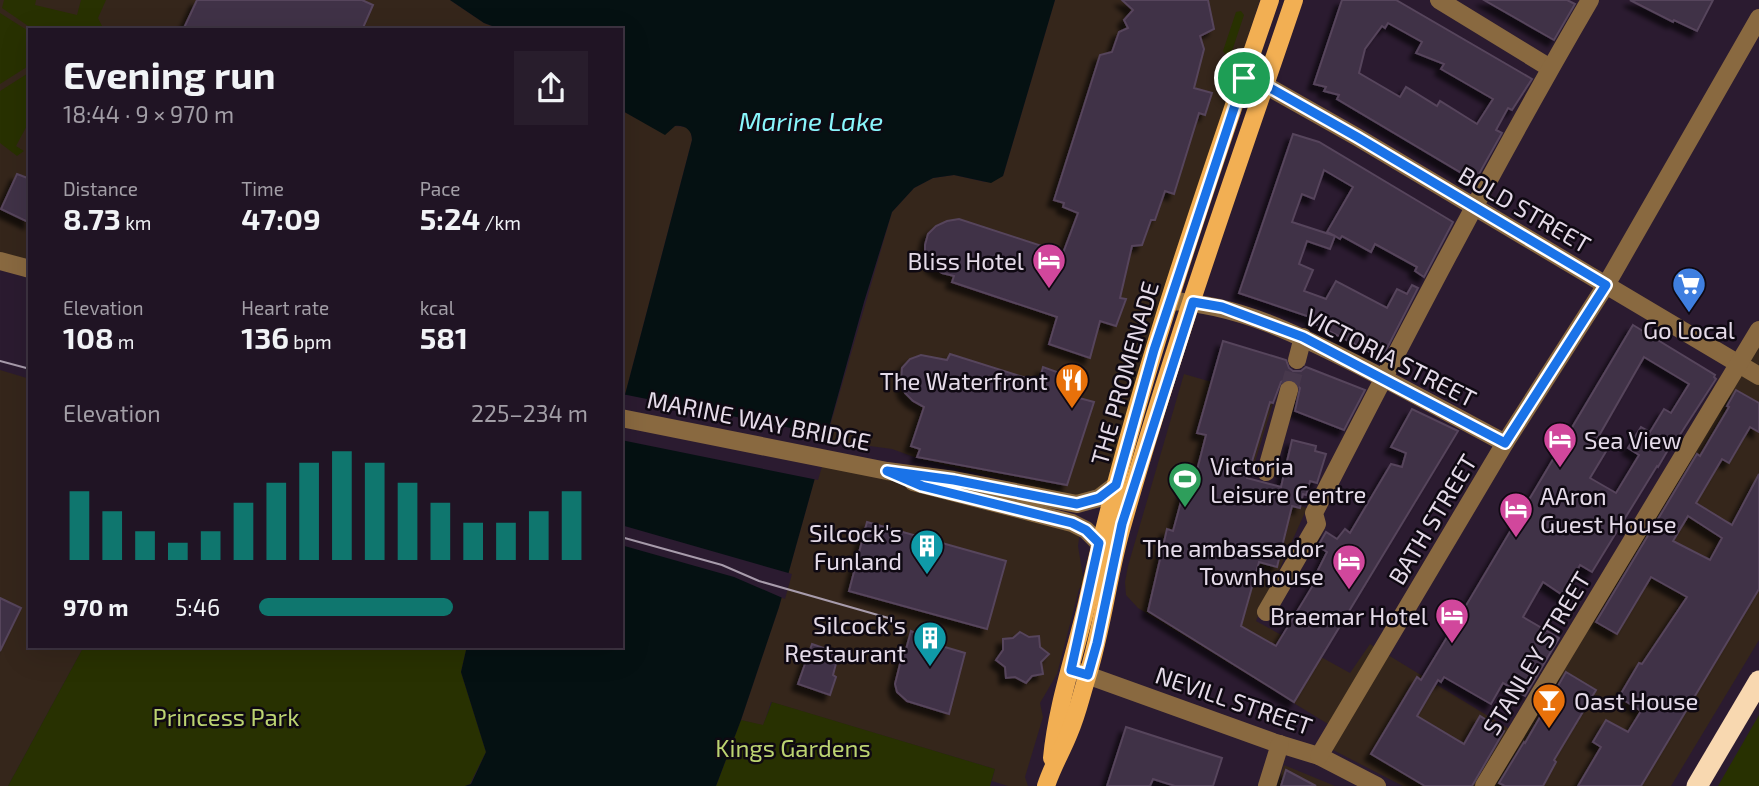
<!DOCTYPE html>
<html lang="en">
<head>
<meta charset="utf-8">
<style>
	body { margin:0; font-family:"Exo 2",sans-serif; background:#281d2c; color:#f1f3f6; height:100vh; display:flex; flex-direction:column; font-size:26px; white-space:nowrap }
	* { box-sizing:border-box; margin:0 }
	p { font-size:23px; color:#a29ea6 }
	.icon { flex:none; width:38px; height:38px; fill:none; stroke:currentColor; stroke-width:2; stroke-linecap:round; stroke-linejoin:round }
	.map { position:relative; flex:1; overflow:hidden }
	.details { position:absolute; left:28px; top:28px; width:595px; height:620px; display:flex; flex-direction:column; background:#201424; border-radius:0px; box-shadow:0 7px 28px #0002,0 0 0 2px #3d3341 }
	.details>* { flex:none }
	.pin { position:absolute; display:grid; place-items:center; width:60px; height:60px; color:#fff; margin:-30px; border:4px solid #fff; border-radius:50%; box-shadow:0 2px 7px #0007 }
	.round { display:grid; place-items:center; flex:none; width:74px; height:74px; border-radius:0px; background:#281d2c }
	.head { display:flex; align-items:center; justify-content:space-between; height:119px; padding:0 35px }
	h1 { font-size:38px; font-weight:700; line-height:52px }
	.figures { display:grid; grid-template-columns:repeat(3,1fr); gap:10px; height:119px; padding:7px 35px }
	.figures div { display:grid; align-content:center }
	.figures b { font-size:30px; font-weight:700 }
	.figures small { font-size:19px; font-weight:400 }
	.figures p { font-size:19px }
	.chart { height:196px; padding:14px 35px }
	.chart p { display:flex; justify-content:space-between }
	.chart svg { width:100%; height:126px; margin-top:7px; stroke:#0f766e; stroke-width:6 }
	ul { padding:0 35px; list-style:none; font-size:23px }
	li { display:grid; grid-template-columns:112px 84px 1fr; align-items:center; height:52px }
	li i { height:18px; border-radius:9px; background:#0f766e }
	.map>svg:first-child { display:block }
</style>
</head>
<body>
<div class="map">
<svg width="1759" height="786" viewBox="0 0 1759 786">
	<defs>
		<filter id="shadow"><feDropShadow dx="-6" dy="6" stdDeviation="2" flood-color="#0009"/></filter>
	</defs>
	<rect width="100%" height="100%" fill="#2b1b30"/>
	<!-- commercial -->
	<g fill="#35261b">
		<path d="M 0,0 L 450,0 L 484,23 L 503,30 L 30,30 L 30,267 L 0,259 Z"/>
		<path d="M 1055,0 L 1260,0 L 1177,248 L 1108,480 L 1103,487 L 1075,497 L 920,459 L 892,449 L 826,440 L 892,212 L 914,188 L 933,178 L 954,175 L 985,182 L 1003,176 Z"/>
		<path d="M 621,110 L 665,134 L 675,126 L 686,127 L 691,132 L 692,140 L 621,410 Z"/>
		<path d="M 1759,320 L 1759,640 L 1671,786 L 1403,786 L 1333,750 L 1328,724 L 1138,608 L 1126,595 L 1125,582 L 1128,566 L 1184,374 L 1274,400 L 1246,491 L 1307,508 L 1256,621 L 1350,673 L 1370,644 L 1511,730 Z"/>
		<path d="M 0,370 L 30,379 L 30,646 L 84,646 L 8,786 L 0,786 Z"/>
		<path d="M 820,460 L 887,471 L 1080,532 L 1078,546 L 1084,582 L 1079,589 L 1057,674 L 1040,703 L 1043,717 L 1025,777 L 1028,786 L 1008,786 L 992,781 L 995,769 L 771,702 L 763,726 L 741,720 L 779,607 Z"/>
		<path d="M 1284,765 L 1335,786 L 1277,786 Z"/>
	</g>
	<!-- green -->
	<g fill="#283101">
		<path d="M 4,0 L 36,0 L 35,5 L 77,15 L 81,0 L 106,0 L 98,18 L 102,26 L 97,30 L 34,30 L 2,8 Z"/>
		<path d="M 1241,11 L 1244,15 L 1231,54 L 1226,55 L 1223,51 L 1236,12 Z"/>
		<path d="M 0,13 L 30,32 L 30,65 L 0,84 Z"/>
		<path d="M 30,72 L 30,120 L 16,146 L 24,151 L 17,156 L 0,143 L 0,91 Z"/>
		<path d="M 84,646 L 467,646 L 461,672 L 486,752 L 470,784 L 465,786 L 8,786 Z"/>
		<path d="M 772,702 L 995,769 L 990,786 L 716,786 L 741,720 L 763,725 Z"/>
		<path d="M 1759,715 L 1759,786 L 1718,786 Z"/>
	</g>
	<!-- water -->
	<path fill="#051112" d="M 450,0 L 1055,0 L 1003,176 L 991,183 L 954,175 L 933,178 L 914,188 L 892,212 L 864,302 L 779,607 L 741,720 L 716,786 L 465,786 L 471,784 L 486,752 L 461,672 L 467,646 L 621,646 L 621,410 L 692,140 C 692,130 685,125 675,126 L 665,135 L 621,110 L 621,30 L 503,30 L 484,23 Z"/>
	<!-- pier -->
	<g fill="#2b1b30">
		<path d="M 622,394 L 831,436 L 818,480 L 621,440 Z"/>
		<path d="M 621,525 L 792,574 L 785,599 L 734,577 L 621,545 Z"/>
	</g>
	<!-- building -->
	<g fill="#413046" stroke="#56455c" stroke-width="2" fill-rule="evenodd" filter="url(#shadow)">
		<path d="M 197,0 L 362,0 L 373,5 L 362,30 L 183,30 Z"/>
		<path d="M 1122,0 L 1208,0 L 1214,29 L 1200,36 L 1204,49 L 1194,88 L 1212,93 L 1205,115 L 1199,113 L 1174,194 L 1165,191 L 1155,220 L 1151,220 L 1142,245 L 1132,246 L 1120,298 L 1126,299 L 1116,326 L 1100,321 L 1090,358 L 1049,344 L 1057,317 L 952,282 L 954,276 L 942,273 L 932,266 L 925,254 L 925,245 L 928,234 L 936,226 L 947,221 L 959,219 L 1063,253 L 1078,213 L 1063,207 L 1064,203 L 1054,200 L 1100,55 L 1112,52 L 1119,32 L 1128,28 L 1124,20 L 1133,10 Z"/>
		<path d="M 1342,0 L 1396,0 L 1532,79 L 1512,110 L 1508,108 L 1496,130 L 1502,133 L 1475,181 L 1337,99 L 1339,95 L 1324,91 L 1326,87 L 1314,84 ZM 1388,23 L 1422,42 L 1416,53 L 1444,64 L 1441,69 L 1493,99 L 1477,124 L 1440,101 L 1437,106 L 1406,87 L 1400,97 L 1359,73 L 1365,49 L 1382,26 L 1385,28 Z"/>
		<path d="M 1484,0 L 1567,0 L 1575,4 L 1554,40 Z"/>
		<path d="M 1630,0 L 1713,0 L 1697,31 L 1674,20 L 1673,22 Z"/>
		<path d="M 1293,134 L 1319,142 L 1453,222 L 1424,277 L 1415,271 L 1417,267 L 1375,244 L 1371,252 L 1342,236 L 1340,239 L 1335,236 L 1330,249 L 1307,241 L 1299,264 L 1313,270 L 1304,291 L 1326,299 L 1336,281 L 1387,308 L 1397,289 L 1407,294 L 1412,285 L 1418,288 L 1382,358 L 1311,322 L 1313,318 L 1239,293 ZM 1324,170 L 1353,187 L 1327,232 L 1335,236 L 1292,222 L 1302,194 L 1314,199 Z"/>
		<path d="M 17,174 L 30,179 L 30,223 L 1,209 Z"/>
		<path d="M 1633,325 L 1715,375 L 1714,377 L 1716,379 L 1674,444 L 1672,443 L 1658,467 L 1657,466 L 1592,572 L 1580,565 L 1564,596 L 1543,582 L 1523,617 L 1559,638 L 1525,696 L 1503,683 L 1491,704 L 1444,677 L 1441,682 L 1438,680 L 1417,716 L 1464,744 L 1480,716 L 1504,731 L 1472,786 L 1425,786 L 1371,754 L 1417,677 L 1421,680 L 1458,619 ZM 1644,357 L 1689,384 L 1671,413 L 1664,409 L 1650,432 L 1641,427 L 1628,448 L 1639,455 L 1616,493 L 1590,478 L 1608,448 L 1596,441 Z"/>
		<path d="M 1223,341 L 1286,360 L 1289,368 L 1293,371 L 1301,371 L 1306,367 L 1365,390 L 1344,430 L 1295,411 L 1300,388 L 1293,379 L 1287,379 L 1281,382 L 1273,403 L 1270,402 L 1247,478 L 1281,487 L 1292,440 L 1316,446 L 1315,451 L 1326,454 L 1317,483 L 1310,481 L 1306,495 L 1303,494 L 1300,508 L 1292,506 L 1277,567 L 1259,562 L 1241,626 L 1276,646 L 1315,582 L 1313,580 L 1327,552 L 1318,546 L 1326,532 L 1337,539 L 1345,529 L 1350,533 L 1391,464 L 1402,467 L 1406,453 L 1391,447 L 1412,409 L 1458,431 L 1294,702 L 1148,611 L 1167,529 L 1173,531 L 1188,476 L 1195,478 L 1206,435 L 1197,433 Z"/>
		<path d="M 950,354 L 1039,382 L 1043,367 L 1085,382 L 1079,398 L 1094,402 L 1067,485 L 917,457 L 920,449 L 911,446 L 924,407 L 913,401 L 905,393 L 901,381 L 902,368 L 910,359 L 921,355 L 947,360 Z"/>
		<path d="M 1736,390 L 1759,403 L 1759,432 L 1750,427 L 1729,463 L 1722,459 L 1696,503 L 1732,525 L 1759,474 L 1759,589 L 1641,786 L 1578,786 L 1601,747 L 1593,742 L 1606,720 L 1628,732 L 1641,711 L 1619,697 L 1639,663 L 1642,664 L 1687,597 L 1651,577 L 1617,634 L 1596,622 L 1697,454 L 1700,456 L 1729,407 L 1727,406 ZM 1688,516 L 1722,538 L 1710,560 L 1673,541 Z"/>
		<path d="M 867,522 L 1006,561 L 987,629 L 849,591 Z"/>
		<path d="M 0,598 L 21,608 L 0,651 Z"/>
		<path d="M 911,631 L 938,645 L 965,653 L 949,714 L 907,701 L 897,692 L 895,684 L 903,652 L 905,653 Z"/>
		<path d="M 1020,632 L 1029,637 L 1039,636 L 1040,647 L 1049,654 L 1041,662 L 1043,674 L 1032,676 L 1026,683 L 1015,677 L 1006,678 L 1005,667 L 996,660 L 1003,650 L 1003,639 L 1013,638 Z"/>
		<path d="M 812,644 L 835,652 L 838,656 L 833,675 L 836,677 L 830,695 L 798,684 Z"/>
		<path d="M 1566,672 L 1596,690 L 1554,760 L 1556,762 L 1543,786 L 1505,786 L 1499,783 L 1524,742 L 1525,743 Z"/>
		<path d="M 1126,727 L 1222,758 L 1213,786 L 1175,786 L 1153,779 L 1150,786 L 1107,786 Z"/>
		<path d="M 1286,770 L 1316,786 L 1281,786 Z"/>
	</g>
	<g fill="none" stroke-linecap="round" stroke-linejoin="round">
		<!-- minor-tunnel -->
		<path stroke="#47384c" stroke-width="18" stroke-dasharray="18 9" stroke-linecap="butt" d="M 1289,390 L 1297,360"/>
		<!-- minor -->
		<g stroke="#896940" stroke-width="18">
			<path d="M 1439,0 L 1550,68"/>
			<path d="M 1244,78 L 1265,85 L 1357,137 L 1759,376"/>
			<path d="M 0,261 L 30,269"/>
			<path d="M 1170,301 C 1237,304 1299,335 1358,365 C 1407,390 1456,417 1505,443"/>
			<path d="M 1297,360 L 1303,337"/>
			<path d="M 621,418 L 887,471 L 954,480 L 1077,504 L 1099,498 L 1116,485"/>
			<path d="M 1266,472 L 1289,390"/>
			<path d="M 913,482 L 1072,523 L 1086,530 L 1099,543 L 1111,535"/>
			<path d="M 1266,612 L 1317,524 L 1314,513 C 1403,340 1492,168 1590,0"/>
			<path d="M 1073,670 L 1273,742 L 1319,756 L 1377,786"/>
			<path d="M 1319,756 L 1505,443 L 1606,285 L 1759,18"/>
			<path d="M 1267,786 L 1280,744"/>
			<path d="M 1484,786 L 1759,330"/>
		</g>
		<!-- major -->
		<g stroke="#f2af53" stroke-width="18">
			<path d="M 1052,758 C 1057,705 1075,655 1087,603 C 1132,398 1202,198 1270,0"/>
			<path d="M 1046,786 C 1052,767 1062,751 1069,733 C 1077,715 1081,696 1087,677 C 1103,627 1108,574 1123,523 C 1173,346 1235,174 1294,0"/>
		</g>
		<!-- highway -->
		<path stroke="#f8d8b0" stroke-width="21" d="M 1697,786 L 1759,681"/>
		<!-- tram -->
		<g stroke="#a89cac" stroke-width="2">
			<path d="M 0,361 L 30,369"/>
			<path d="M 621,537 L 722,565 L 759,581 L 892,619"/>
		</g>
	</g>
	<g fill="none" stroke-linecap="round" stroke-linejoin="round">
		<!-- route casing -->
		<g stroke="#fff" stroke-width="14">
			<path id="route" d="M 1244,78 L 1265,85 L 1357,137 L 1606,285 L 1505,443 L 1303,337 L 1222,307 L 1193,302 L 1122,524 L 1097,643 L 1088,675 L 1071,670 L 1099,543 L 1086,530 L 1072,523 L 922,486 L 887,471 L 954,480 L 1077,504 L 1099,498 L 1116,485 L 1154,350 Z"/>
		</g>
		<!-- route -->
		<use href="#route" stroke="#1a73e8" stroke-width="9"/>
	</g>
	<!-- icons -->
	<defs>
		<g id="hotel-pin" transform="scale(1.75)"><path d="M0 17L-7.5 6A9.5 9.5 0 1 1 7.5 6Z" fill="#d1479c" stroke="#0f0912"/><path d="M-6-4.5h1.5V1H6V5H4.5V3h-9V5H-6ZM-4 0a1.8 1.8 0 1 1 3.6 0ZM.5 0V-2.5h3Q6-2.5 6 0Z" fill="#fff"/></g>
		<g id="supermarket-pin" transform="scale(1.75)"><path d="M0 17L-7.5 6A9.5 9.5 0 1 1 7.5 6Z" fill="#3f7fe0" stroke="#0f0912"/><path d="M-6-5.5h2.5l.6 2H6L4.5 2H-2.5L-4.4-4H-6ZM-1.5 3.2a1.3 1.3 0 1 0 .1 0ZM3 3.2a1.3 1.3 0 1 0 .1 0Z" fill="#fff"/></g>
		<g id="restaurant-pin" transform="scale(1.75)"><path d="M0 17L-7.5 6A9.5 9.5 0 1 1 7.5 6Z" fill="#e8710a" stroke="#0f0912"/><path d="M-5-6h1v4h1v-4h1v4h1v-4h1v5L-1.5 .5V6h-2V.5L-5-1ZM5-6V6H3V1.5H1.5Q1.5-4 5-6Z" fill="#fff"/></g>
		<g id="stadium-pin" transform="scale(1.75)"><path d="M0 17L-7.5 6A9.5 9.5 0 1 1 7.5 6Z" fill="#2e9e5b" stroke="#0f0912"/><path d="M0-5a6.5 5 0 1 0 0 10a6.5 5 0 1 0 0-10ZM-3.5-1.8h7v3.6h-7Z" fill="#fff"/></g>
		<g id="building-pin" transform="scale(1.75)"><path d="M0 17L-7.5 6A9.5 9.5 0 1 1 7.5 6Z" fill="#0f9aa8" stroke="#0f0912"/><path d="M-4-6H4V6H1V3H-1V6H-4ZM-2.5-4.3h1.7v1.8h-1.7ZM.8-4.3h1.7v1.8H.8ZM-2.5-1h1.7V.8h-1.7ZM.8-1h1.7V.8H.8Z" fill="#fff"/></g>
		<g id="bar-pin" transform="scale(1.75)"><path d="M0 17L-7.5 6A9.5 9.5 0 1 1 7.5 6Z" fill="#e8710a" stroke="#0f0912"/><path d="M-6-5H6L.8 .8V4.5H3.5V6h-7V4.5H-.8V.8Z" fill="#fff"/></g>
	</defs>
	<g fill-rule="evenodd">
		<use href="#hotel-pin" x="1049" y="260"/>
		<use href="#supermarket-pin" x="1689" y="284"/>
		<use href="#restaurant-pin" x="1072" y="380"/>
		<use href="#hotel-pin" x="1560" y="439"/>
		<use href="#stadium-pin" x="1185" y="479"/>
		<use href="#hotel-pin" x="1516" y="509"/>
		<use href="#building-pin" x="927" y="546"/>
		<use href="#hotel-pin" x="1349" y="561"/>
		<use href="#hotel-pin" x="1452" y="615"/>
		<use href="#building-pin" x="930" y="638"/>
		<use href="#bar-pin" x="1549" y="700"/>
	</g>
	<g text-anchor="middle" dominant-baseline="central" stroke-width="5" stroke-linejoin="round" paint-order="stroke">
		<!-- street labels -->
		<g font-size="24" fill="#e5dbe9" stroke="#0f0912">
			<text transform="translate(1525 209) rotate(30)">BOLD STREET</text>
			<text transform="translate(1391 357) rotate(27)">VICTORIA STREET</text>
			<text transform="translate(1124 373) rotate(-74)">THE PROMENADE</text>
			<text transform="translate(759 420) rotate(11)">MARINE WAY BRIDGE</text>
			<text transform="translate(1432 519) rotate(-59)">BATH STREET</text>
			<text transform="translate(1536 653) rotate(-59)">STANLEY STREET</text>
			<text transform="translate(1234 700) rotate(19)">NEVILL STREET</text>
		</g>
		<!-- poi labels -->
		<g font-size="24" fill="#e5dbe9" stroke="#0f0912" text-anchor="end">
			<text x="1024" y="260">Bliss Hotel</text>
			<text x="1689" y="329" text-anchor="middle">Go Local</text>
			<text x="1048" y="380">The Waterfront</text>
			<text x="1584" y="439" text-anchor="start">Sea View</text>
			<text x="1210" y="465" text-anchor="start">Victoria<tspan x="1210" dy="28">Leisure Centre</tspan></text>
			<text x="1540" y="495" text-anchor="start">AAron<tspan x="1540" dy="28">Guest House</tspan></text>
			<text x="902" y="532">Silcock's<tspan x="902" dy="28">Funland</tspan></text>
			<text x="1324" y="547">The ambassador<tspan x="1324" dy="28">Townhouse</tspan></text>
			<text x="1428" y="615">Braemar Hotel</text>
			<text x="906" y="624">Silcock's<tspan x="906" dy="28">Restaurant</tspan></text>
			<text x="1574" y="700" text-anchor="start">Oast House</text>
		</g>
		<!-- park labels -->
		<g font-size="24" fill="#bcd371" stroke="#0f0912">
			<text x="226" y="716">Princess Park</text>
			<text x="793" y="747">Kings Gardens</text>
		</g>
		<!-- water labels -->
		<g font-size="26" font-style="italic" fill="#89f6fc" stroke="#0f0912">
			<text x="811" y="120">Marine Lake</text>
		</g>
	</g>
</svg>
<div class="pin" style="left:1244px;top:78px;background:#1e9e55"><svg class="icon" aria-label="arrive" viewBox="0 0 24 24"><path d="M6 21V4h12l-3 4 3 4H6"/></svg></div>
<section class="details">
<div class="head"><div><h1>Evening run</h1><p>18:44 · 9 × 970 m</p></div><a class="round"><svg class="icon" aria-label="share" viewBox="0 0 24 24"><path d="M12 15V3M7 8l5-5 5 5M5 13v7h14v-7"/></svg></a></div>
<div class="figures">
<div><p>Distance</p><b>8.73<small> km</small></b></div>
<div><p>Time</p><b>47:09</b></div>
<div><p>Pace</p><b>5:24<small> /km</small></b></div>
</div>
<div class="figures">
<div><p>Elevation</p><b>108<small> m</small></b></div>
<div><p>Heart rate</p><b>136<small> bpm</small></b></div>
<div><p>kcal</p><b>581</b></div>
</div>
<div class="chart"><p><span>Elevation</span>225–234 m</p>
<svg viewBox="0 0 160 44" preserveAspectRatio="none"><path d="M5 44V20M15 44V27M25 44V34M35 44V38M45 44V34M55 44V24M65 44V17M75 44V10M85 44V6M95 44V10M105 44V17M115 44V24M125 44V31M135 44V31M145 44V27M155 44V20"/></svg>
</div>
<ul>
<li><b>970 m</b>5:46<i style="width:59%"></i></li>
</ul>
</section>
</div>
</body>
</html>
